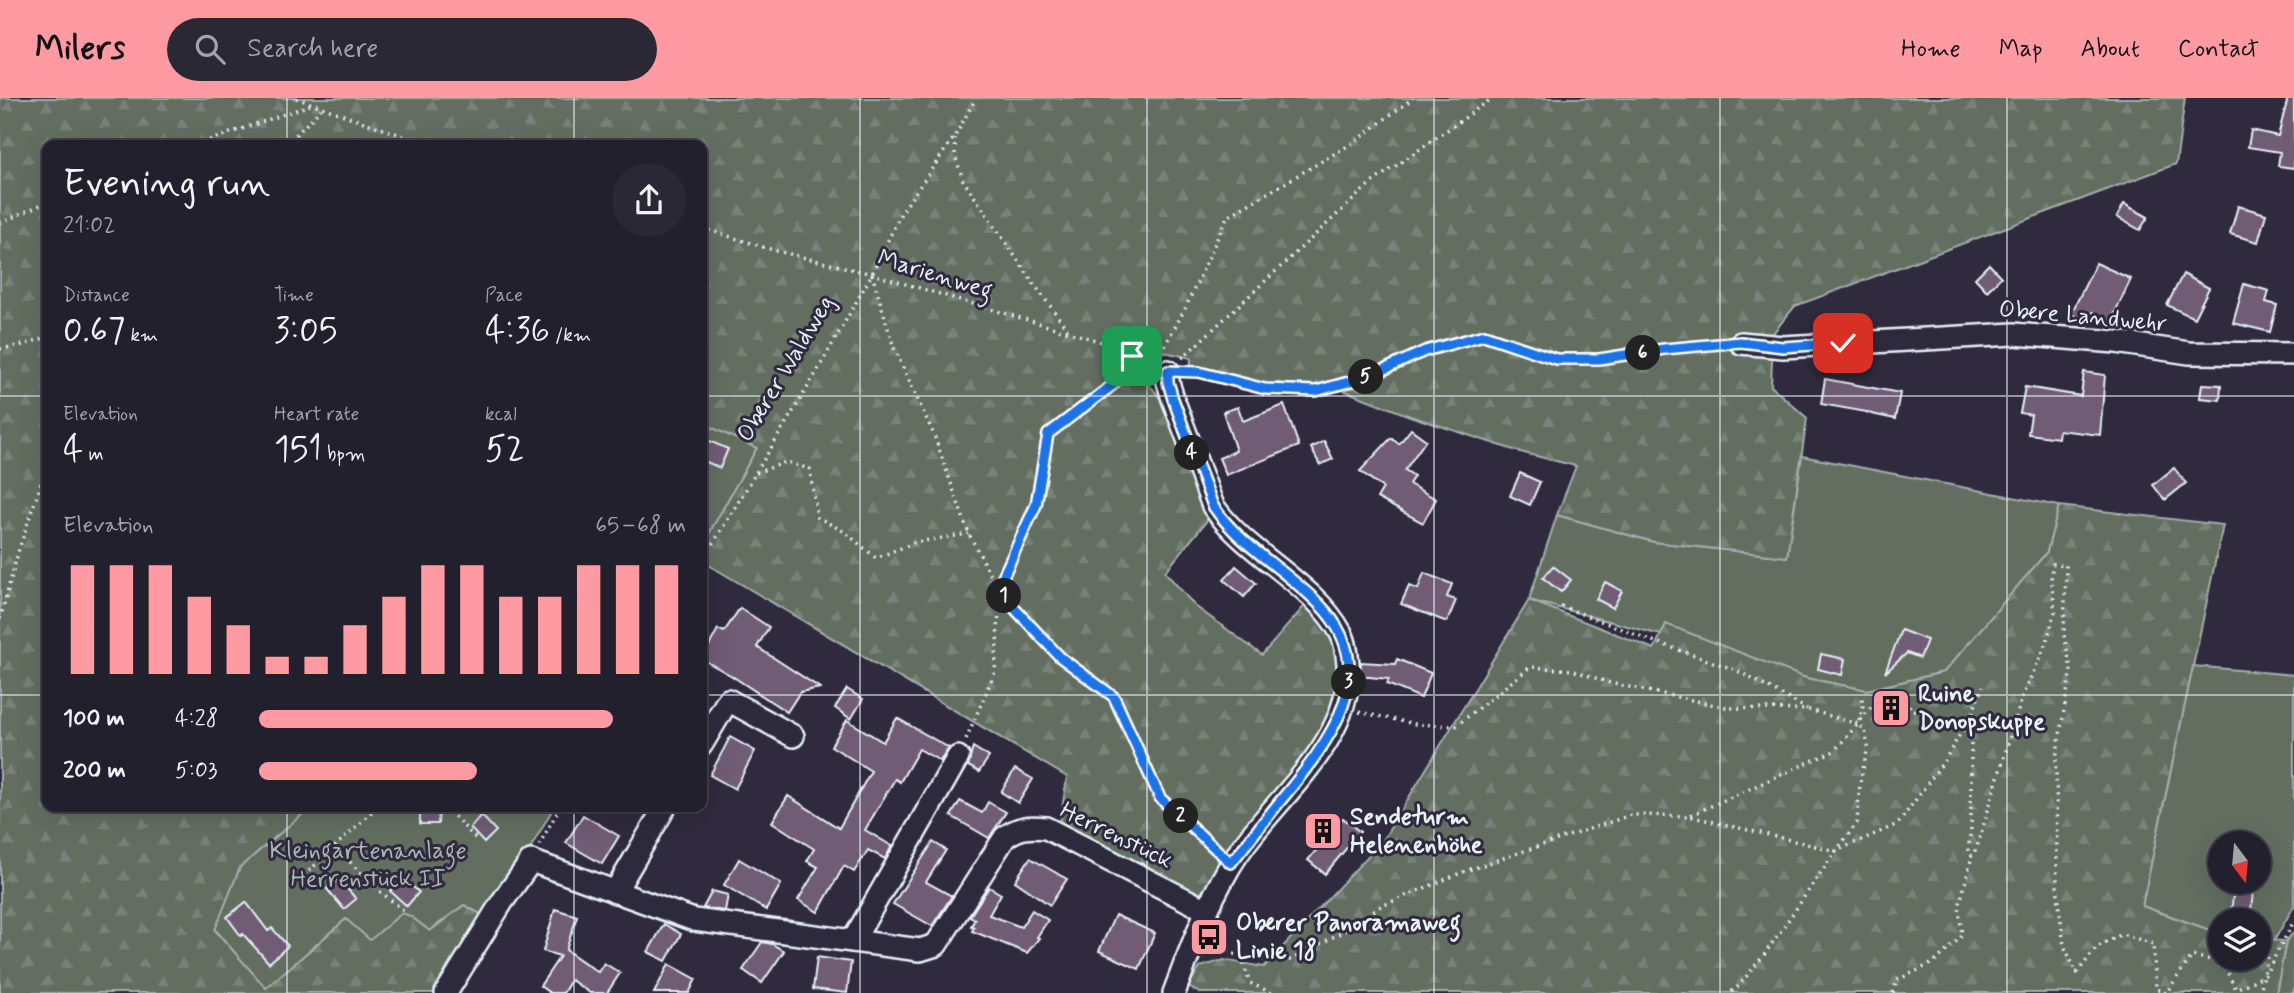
<!DOCTYPE html>
<html lang="en">
<head>
<meta charset="utf-8">
<style>
	body { margin:0; font-family:Mynerve,sans-serif; background:#2b2836; color:#f1f3f6; height:100vh; display:flex; flex-direction:column; font-size:26px; white-space:nowrap }
	* { box-sizing:border-box; margin:0 }
	p { font-size:23px; color:#a3a3aa }
	.icon { flex:none; width:38px; height:38px; fill:none; stroke:currentColor; stroke-width:2; stroke-linecap:round; stroke-linejoin:round }
	.map { position:relative; flex:1; overflow:hidden }
	.panel { position:absolute; left:42px; top:42px; width:665px; height:672px; display:flex; flex-direction:column; background:#23202e; border-radius:14px; box-shadow:0 7px 28px #0002,0 0 0 2px #403e4a }
	.panel>* { flex:none }
	.needle { width:46px; rotate:164deg }
	.fabs { position:absolute; left:2208px; top:733px; display:grid; gap:14px }
	.fabs a { display:grid; place-items:center; width:63px; height:63px; border-radius:50%; background:#23202e; box-shadow:0 7px 28px #0002,0 0 0 2px #403e4a; font-size:35px }
	.pin { position:absolute; display:grid; place-items:center; width:60px; height:60px; color:#fff; margin:-30px; border-radius:14px; box-shadow:0 4px 10px #0006 }
	.km { position:absolute; width:35px; height:35px; margin:-18px; border-radius:50%; background:#222; color:#fff; font-size:19px; line-height:35px; text-align:center }
	.round { display:grid; place-items:center; flex:none; width:74px; height:74px; border-radius:37px; background:#2b2836 }
	.summary { display:flex; align-items:center; justify-content:space-between; height:119px; padding:0 21px }
	h1 { font-size:38px; font-weight:600; line-height:52px }
	.figures { display:grid; grid-template-columns:repeat(3,1fr); gap:10px; height:119px; padding:7px 21px }
	.figures div { display:grid; align-content:center }
	.figures b { font-size:35px; font-weight:600 }
	.figures small { font-size:19px; font-weight:400 }
	.figures p { font-size:19px }
	.chart { height:196px; padding:14px 21px }
	.chart p { display:flex; justify-content:space-between }
	.chart svg { width:100%; height:126px; margin-top:7px; stroke:#ff9aa2; stroke-width:6 }
	ul { padding:0 21px; list-style:none; font-size:23px }
	li { display:grid; grid-template-columns:112px 84px 1fr; align-items:center; height:52px }
	li i { height:18px; border-radius:9px; background:#ff9aa2 }
	header { display:flex; align-items:center; gap:42px; box-sizing:border-box; height:98px; padding:0 35px; background:#ff9aa2; color:#111 }
	header strong { font-size:33px }
	nav { display:flex; gap:38px; margin-inline-start:auto; font-size:24px }
	.search { width:490px; height:63px; background:#2b2836; display:flex; align-items:center; gap:18px; box-sizing:border-box; padding:0 24px; border-radius:38px; color:#a3a3aa; font-size:26px }
	.map>svg:first-child { display:block }
</style>
</head>
<body>
<header>
<strong>Milers</strong>
<div class="search"><svg class="icon" aria-label="search" viewBox="0 0 24 24"><circle cx="10" cy="10" r="6"/><path d="M15 15l6 6"/></svg>Search here</div>
<nav><a>Home</a><a>Map</a><a>About</a><a>Contact</a></nav>
</header>
<div class="map">
<svg width="2294" height="895" viewBox="0 0 2294 895">
	<defs>
		<pattern id="forest-firs" width="22" height="20" patternUnits="userSpaceOnUse" patternTransform="scale(1.75)"><rect width="22" height="20" fill="#636d61"/><path d="M5 1l3.5 6h-7zM16 11l3.5 6h-7z" fill="#798278"/></pattern>
	</defs>
	<rect width="100%" height="100%" fill="#2f2a3d"/>
	<filter id="ink" filterUnits="userSpaceOnUse"><feTurbulence type="fractalNoise" baseFrequency=".0143" numOctaves="2"/><feDisplacementMap in="SourceGraphic" scale="14" xChannelSelector="R" yChannelSelector="G"/><feConvolveMatrix kernelMatrix="1 2 1 2 8 2 1 2 1" color-interpolation-filters="sRGB"/></filter>
	<g filter="url(#ink)">
		<!-- green -->
		<g fill="#636d61" stroke="#a6afac" stroke-width="2" fill-rule="evenodd">
			<path d="M 702,325 L 757,350 L 702,448 Z"/>
			<path d="M 1802,358 L 2059,408 L 2047,454 L 1944,574 L 1867,592 L 1806,580 L 1661,537 L 1529,502 L 1557,417 L 1654,444 L 1787,459 Z"/>
			<path d="M 2193,568 L 2294,577 L 2294,808 L 2274,843 L 2259,842 L 2259,822 L 2221,822 L 2221,836 L 2142,808 ZM 2221,746 L 2259,746 L 2259,784 L 2221,784 Z"/>
			<path d="M 311,709 L 554,709 L 512,782 L 484,818 L 464,807 L 429,833 L 410,818 L 370,843 L 346,821 L 265,891 L 215,831 L 240,769 Z"/>
			<path d="M 2294,834 L 2294,895 L 2276,895 L 2286,843 Z"/>
		</g>
		<!-- forest -->
		<g fill="url(#forest-firs)" stroke="#a6afac" stroke-width="2">
			<path d="M 0,0 L 2185,0 L 2176,66 L 1795,208 L 1773,235 L 1771,288 L 1807,320 L 1787,459 L 1654,444 L 1557,417 L 1576,368 L 1520,354 L 1410,318 L 1343,292 L 1314,297 L 1266,295 L 1190,277 L 1191,260 L 1147,250 L 1131,278 L 1145,284 L 1153,291 L 1166,309 L 1213,415 L 1165,474 L 1195,508 L 1262,557 L 1307,505 L 1331,536 L 1340,564 L 1338,601 L 1308,659 L 1197,800 L 1060,725 L 1067,679 L 702,463 L 702,448 L 757,350 L 702,325 L 702,47 L 47,47 L 47,709 L 311,709 L 240,769 L 215,832 L 266,890 L 346,821 L 370,842 L 402,815 L 410,818 L 430,833 L 464,807 L 484,818 L 436,895 L 0,895 Z"/>
			<path d="M 2059,408 L 2223,427 L 2142,808 L 2221,836 L 2221,861 L 2259,861 L 2259,842 L 2286,843 L 2276,895 L 1200,895 L 1188,889 L 1200,869 L 1224,862 L 1264,869 L 1383,742 L 1529,502 L 1654,551 L 1666,526 L 1806,580 L 1867,592 L 1944,574 L 2047,454 Z"/>
		</g>
		<!-- building -->
		<g fill="#6f5c75" stroke="#e8f1f8" stroke-width="2">
			<path d="M 2288,0 L 2294,0 L 2294,70 L 2278,68 L 2280,54 L 2248,49 L 2251,32 L 2278,38 Z"/>
			<path d="M 2124,106 L 2148,119 L 2140,132 L 2117,119 Z"/>
			<path d="M 2238,108 L 2266,116 L 2258,144 L 2230,136 Z"/>
			<path d="M 2096,165 L 2131,181 L 2111,223 L 2092,214 L 2087,224 L 2071,216 Z"/>
			<path d="M 1989,166 L 2001,179 L 1987,193 L 1975,180 Z"/>
			<path d="M 2183,176 L 2209,190 L 2194,220 L 2167,207 Z"/>
			<path d="M 2244,186 L 2269,193 L 2266,204 L 2277,207 L 2270,234 L 2233,225 Z"/>
			<path d="M 2084,274 L 2105,277 L 2100,337 L 2059,332 L 2058,340 L 2028,336 L 2031,317 L 2020,315 L 2025,289 L 2081,298 Z"/>
			<path d="M 1825,281 L 1900,295 L 1895,321 L 1867,315 L 1867,314 L 1821,306 Z"/>
			<path d="M 2202,286 L 2221,287 L 2220,302 L 2200,300 Z"/>
			<path d="M 1284,307 L 1299,348 L 1226,377 L 1219,360 L 1236,353 L 1223,314 L 1238,309 L 1243,323 Z"/>
			<path d="M 1411,331 L 1426,342 L 1405,372 L 1414,378 L 1409,386 L 1436,401 L 1423,425 L 1377,400 L 1383,390 L 1360,373 L 1391,340 L 1399,346 Z"/>
			<path d="M 707,342 L 728,351 L 720,370 L 702,362 L 702,354 Z"/>
			<path d="M 1324,343 L 1333,361 L 1320,367 L 1311,350 Z"/>
			<path d="M 2174,370 L 2186,385 L 2165,402 L 2153,387 Z"/>
			<path d="M 1520,375 L 1540,384 L 1530,407 L 1510,398 Z"/>
			<path d="M 1236,468 L 1256,485 L 1244,499 L 1224,482 Z"/>
			<path d="M 1553,468 L 1571,482 L 1561,494 L 1543,480 Z"/>
			<path d="M 1424,475 L 1452,486 L 1447,499 L 1456,502 L 1447,524 L 1401,506 L 1409,488 L 1418,491 Z"/>
			<path d="M 1605,484 L 1622,493 L 1613,510 L 1596,501 Z"/>
			<path d="M 740,510 L 769,529 L 757,549 L 820,590 L 800,594 L 787,614 L 732,578 L 702,561 L 718,531 L 724,534 Z"/>
			<path d="M 1901,532 L 1927,542 L 1920,560 L 1907,555 L 1885,575 Z"/>
			<path d="M 1821,556 L 1845,561 L 1842,577 L 1818,571 Z"/>
			<path d="M 1397,561 L 1431,575 L 1421,600 L 1387,586 L 1389,581 L 1360,578 L 1361,564 L 1395,566 Z"/>
			<path d="M 847,591 L 863,601 L 851,621 L 835,610 Z"/>
			<path d="M 1889,595 L 1905,607 L 1894,623 L 1877,612 Z"/>
			<path d="M 897,620 L 949,650 L 940,663 L 919,651 L 900,684 L 895,681 L 865,732 L 892,748 L 885,761 L 868,752 L 854,774 L 844,768 L 818,814 L 798,802 L 818,769 L 807,763 L 814,751 L 772,724 L 788,698 L 839,730 L 871,673 L 831,648 L 847,622 L 883,644 Z"/>
			<path d="M 730,639 L 755,653 L 735,691 L 710,677 Z"/>
			<path d="M 973,649 L 989,659 L 979,674 L 968,668 Z"/>
			<path d="M 1015,671 L 1033,681 L 1018,705 L 1001,694 Z"/>
			<path d="M 960,703 L 982,715 L 988,704 L 1006,714 L 989,740 L 951,718 Z"/>
			<path d="M 420,709 L 439,709 L 438,726 L 420,726 Z"/>
			<path d="M 481,717 L 496,733 L 484,745 L 470,730 Z"/>
			<path d="M 583,717 L 619,738 L 602,766 L 566,745 Z"/>
			<path d="M 1343,720 L 1360,734 L 1325,776 L 1308,762 L 1322,745 L 1312,724 L 1334,730 Z"/>
			<path d="M 933,744 L 946,752 L 926,784 L 952,798 L 932,828 L 893,806 Z"/>
			<path d="M 1030,760 L 1067,781 L 1050,807 L 1015,783 Z"/>
			<path d="M 739,761 L 781,786 L 766,812 L 724,787 Z"/>
			<path d="M 402,780 L 419,794 L 407,808 L 390,793 Z"/>
			<path d="M 339,781 L 356,801 L 344,811 L 327,791 Z"/>
			<path d="M 989,789 L 1001,796 L 989,817 L 1021,829 L 1032,812 L 1048,822 L 1037,839 L 1039,840 L 1027,855 L 972,833 L 974,829 L 971,828 L 975,821 L 970,818 Z"/>
			<path d="M 2234,791 L 2253,794 L 2250,822 L 2230,822 Z"/>
			<path d="M 712,793 L 728,797 L 725,813 L 703,810 Z"/>
			<path d="M 246,804 L 268,833 L 272,830 L 288,848 L 269,865 L 243,836 L 241,838 L 227,819 Z"/>
			<path d="M 555,811 L 577,818 L 566,852 L 598,874 L 604,865 L 620,875 L 607,895 L 590,895 L 571,882 L 563,895 L 550,895 L 540,888 L 560,858 L 543,853 Z"/>
			<path d="M 1115,817 L 1155,835 L 1139,871 L 1099,853 Z"/>
			<path d="M 664,826 L 681,836 L 666,863 L 648,854 Z"/>
			<path d="M 762,844 L 772,846 L 784,853 L 762,885 L 743,872 Z"/>
			<path d="M 817,859 L 851,864 L 847,895 L 813,891 Z"/>
			<path d="M 669,866 L 696,881 L 689,895 L 654,895 Z"/>
		</g>
		<g fill="none" stroke-linecap="round" stroke-linejoin="round">
			<!-- minor casing -->
			<g stroke="#e8f1f8" stroke-width="26">
				<g id="minor">
					<path d="M 1741,245 L 1783,249 L 2014,236 L 2116,244 L 2189,255 L 2294,256"/>
					<path d="M 1168,273 L 1168,284 L 1173,301 L 1213,408 C 1247,457 1313,484 1341,535 C 1346,544 1347,556 1348,566 C 1353,649 1268,703 1230,768 C 1206,809 1190,852 1174,895"/>
					<path d="M 702,646 L 728,602 L 793,638"/>
					<path d="M 615,794 L 665,709"/>
					<path d="M 853,843 L 958,659"/>
					<path d="M 446,895 L 502,804 L 531,763 L 694,822 L 920,852 L 936,847 L 1005,739 C 1019,729 1029,728 1046,730 L 1206,812"/>
				</g>
			</g>
			<!-- path -->
			<g stroke="#e8f1f8" stroke-width="3.5" stroke-dasharray="2 5" stroke-linecap="butt">
				<path d="M 296,0 L 429,47"/>
				<path d="M 955,40 L 955,57 L 963,82 L 1034,186 L 1070,235"/>
				<path d="M 196,47 L 310,7"/>
				<path d="M 286,47 L 321,11"/>
				<path d="M 0,125 L 47,104"/>
				<path d="M 702,130 L 773,152 L 872,176 L 1099,243 L 1153,265"/>
				<path d="M 872,176 L 894,250 L 934,337 L 969,436 L 1000,495 L 1060,559 L 1114,599 L 1160,700 L 1217,752"/>
				<path d="M 0,251 L 22,247 L 47,239"/>
				<path d="M 1161,254 L 1185,211 L 1227,119 L 1356,43 L 1413,0"/>
				<path d="M 1182,260 L 1370,86 L 1493,0"/>
				<path d="M 1186,274 L 1199,274 L 1265,291 L 1316,293 L 1370,278 L 1425,253 L 1484,237 L 1556,261 L 1599,261 L 1664,252 L 1722,246"/>
				<path d="M 756,375 L 786,364 L 810,371 L 817,419 L 845,434 L 876,460 L 916,444 L 969,436"/>
				<path d="M 702,464 L 815,277 L 872,176 L 901,115 L 955,38 L 976,0"/>
				<path d="M 1561,508 L 1650,542 L 1736,572 L 1807,611"/>
				<path d="M 0,521 L 19,451 L 47,368"/>
				<path d="M 1359,614 L 1415,626 L 1456,628 L 1530,569 L 1572,572 L 1610,585 L 1730,610 L 1809,612 L 1858,626 L 1865,632 L 1868,649 L 1860,684 L 1857,725 L 1836,753 L 1764,857 L 1736,891 L 1729,895"/>
				<path d="M 1971,618 L 1971,730 L 1968,754 L 1972,758 L 1977,749 L 2023,596 L 2045,549 L 2055,514 L 2051,477 L 2053,466 L 2066,467 L 2064,537 L 2071,571 L 2056,660 L 2057,788 L 2064,848 L 2077,875 L 2097,849 L 2122,836 L 2153,846 L 2156,891 L 2166,895 L 2192,858 L 2222,864 L 2236,891 L 2265,877 L 2294,823"/>
				<path d="M 1861,622 L 1883,593 L 1890,590 L 1909,606 L 1910,611 L 1946,623 L 1971,618"/>
				<path d="M 966,641 L 995,574 L 1001,483 L 1036,407 L 1048,336 L 1114,286 L 1132,258"/>
				<path d="M 452,709 L 454,710 L 450,714 L 475,740"/>
				<path d="M 1691,717 L 1834,653 L 1858,626 L 1863,609 L 1862,599"/>
				<path d="M 539,747 L 560,709"/>
				<path d="M 335,749 L 377,791 L 403,812"/>
				<path d="M 309,773 L 377,709"/>
				<path d="M 1221,850 L 1241,859 L 1266,862 L 1291,862 L 1344,833 L 1379,809 L 1468,772 L 1631,717 L 1689,718 L 1836,753 L 1898,726 L 1944,663 L 1971,618 L 1983,588"/>
				<path d="M 1241,859 L 1250,885 L 1272,895"/>
				<path d="M 1893,895 L 1897,882 L 1935,864 L 1962,838 L 1959,809 L 1972,758"/>
				<path d="M 2260,895 L 2268,857"/>
			</g>
			<!-- minor -->
			<use href="#minor" stroke="#2f2a3d" stroke-width="21"/>
		</g>
	</g>
	<g fill="none" stroke-linecap="round" stroke-linejoin="round" filter="url(#ink)">
		<!-- route casing -->
		<g stroke="#fff" stroke-width="14">
			<path id="route" d="M 1132,258 L 1114,286 L 1048,336 L 1036,407 L 1001,483 L 1000,495 L 1060,559 L 1114,599 L 1160,700 L 1231,765 C 1248,744 1264,723 1281,702 C 1328,645 1386,574 1319,506 C 1285,471 1241,449 1213,408 L 1173,301 L 1168,284 L 1168,273 L 1199,274 L 1265,291 L 1316,293 L 1370,278 L 1425,253 L 1484,237 L 1556,261 L 1599,261 L 1664,251 L 1741,244 L 1783,249 L 1843,245"/>
		</g>
		<!-- route -->
		<use href="#route" stroke="#1a73e8" stroke-width="9"/>
	</g>
	<!-- grid -->
	<path fill="none" stroke="#e8f1f8" stroke-width="2" stroke-opacity="0.55" d="M 287,0 L 287,47M 574,0 L 574,47M 860,0 L 860,895M 1147,0 L 1147,895M 1434,0 L 1434,895M 1720,0 L 1720,895M 2007,0 L 2007,895M 0,298 L 47,298M 702,298 L 2294,298M 0,597 L 47,597M 702,597 L 2294,597M 287,709 L 287,895M 574,709 L 574,895"/>
	<!-- icons -->
	<defs>
		<g id="building-square" transform="scale(2.0125)"><rect x="-9" y="-9" width="18" height="18" rx="4" fill="#ff9aa2" stroke="#2f2a3d"/><path d="M-4-6H4V6H1V3H-1V6H-4ZM-2.5-4.3h1.7v1.8h-1.7ZM.8-4.3h1.7v1.8H.8ZM-2.5-1h1.7V.8h-1.7ZM.8-1h1.7V.8H.8Z" fill="#111"/></g>
		<g id="bus-square" transform="scale(2.0125)"><rect x="-9" y="-9" width="18" height="18" rx="4" fill="#ff9aa2" stroke="#2f2a3d"/><path d="M-5-6H5V4H4V6H2V4H-2V6H-4V4H-5ZM-3.5-4V0h7V-4ZM-3.5 1.2v1.5H-2V1.2ZM2 1.2v1.5H3.5V1.2Z" fill="#111"/></g>
	</defs>
	<g fill-rule="evenodd">
		<use href="#building-square" x="1891" y="610"/>
		<use href="#building-square" x="1323" y="733"/>
		<use href="#bus-square" x="1209" y="839"/>
	</g>
	<g text-anchor="middle" dominant-baseline="central" stroke-width="6" stroke-linejoin="round" paint-order="stroke">
		<!-- street labels -->
		<g font-size="24" fill="#e8f1f8" stroke="#2f2a3d">
			<text transform="translate(935 177) rotate(17)">Marienweg</text>
			<text transform="translate(2083 219) rotate(5)">Obere Landwehr</text>
			<text transform="translate(786 271) rotate(-59)">Oberer Waldweg</text>
			<text transform="translate(1116 738) rotate(26)">Herrenstück</text>
		</g>
		<!-- poi labels -->
		<g font-size="24" font-weight="bold" fill="#e8f1f8" stroke="#2f2a3d" text-anchor="start">
			<text x="1918" y="596">Ruine<tspan x="1918" dy="28">Donopskuppe</tspan></text>
			<text x="1350" y="719">Sendeturm<tspan x="1350" dy="28">Helenenhöhe</tspan></text>
			<text x="1236" y="825">Oberer Panoramaweg<tspan x="1236" dy="28">Linie 18</tspan></text>
		</g>
		<!-- park labels -->
		<g font-size="24" fill="#acb6b4" stroke="#2f2a3d">
			<text x="368" y="753">Kleingartenanlage<tspan x="368" dy="28">Herrenstück II</tspan></text>
		</g>
	</g>
</svg>
<div class="fabs">
<a><svg class="needle" viewBox="-14 -14 28 28"><path d="M0-13l5 13h-10z" fill="#e53935"/><path d="M0 13l5-13h-10z" fill="#a3a3aa"/></svg></a>
<a><svg class="icon" aria-label="layers" viewBox="0 0 24 24"><path d="M12 4l9 5-9 5-9-5zM3 14l9 5 9-5"/></svg></a>
</div>
<div class="pin" style="left:1132px;top:258px;background:#1e9e55"><svg class="icon" aria-label="arrive" viewBox="0 0 24 24"><path d="M6 21V4h12l-3 4 3 4H6"/></svg></div>
<div class="pin" style="left:1843px;top:245px;background:#d93025"><svg class="icon" aria-label="check" viewBox="0 0 24 24"><path d="M5 12l5 5 9-10"/></svg></div>
<b class="km" style="left:1004px;top:498px">1</b>
<b class="km" style="left:1181px;top:718px">2</b>
<b class="km" style="left:1349px;top:584px">3</b>
<b class="km" style="left:1192px;top:355px">4</b>
<b class="km" style="left:1366px;top:279px">5</b>
<b class="km" style="left:1643px;top:255px">6</b>
<section class="panel">
<div class="summary"><div><h1>Evening run</h1><p>21:02</p></div><a class="round"><svg class="icon" aria-label="share" viewBox="0 0 24 24"><path d="M12 15V3M7 8l5-5 5 5M5 13v7h14v-7"/></svg></a></div>
<div class="figures">
<div><p>Distance</p><b>0.67<small> km</small></b></div>
<div><p>Time</p><b>3:05</b></div>
<div><p>Pace</p><b>4:36<small> /km</small></b></div>
</div>
<div class="figures">
<div><p>Elevation</p><b>4<small> m</small></b></div>
<div><p>Heart rate</p><b>151<small> bpm</small></b></div>
<div><p>kcal</p><b>52</b></div>
</div>
<div class="chart"><p><span>Elevation</span>65–68 m</p>
<svg viewBox="0 0 160 44" preserveAspectRatio="none"><path d="M5 44V6M15 44V6M25 44V6M35 44V17M45 44V27M55 44V38M65 44V38M75 44V27M85 44V17M95 44V6M105 44V6M115 44V17M125 44V17M135 44V6M145 44V6M155 44V6"/></svg>
</div>
<ul>
<li><b>100 m</b>4:28<i style="width:83%"></i></li>
<li><b>200 m</b>5:03<i style="width:51%"></i></li>
</ul>
</section>
</div>
</body>
</html>
